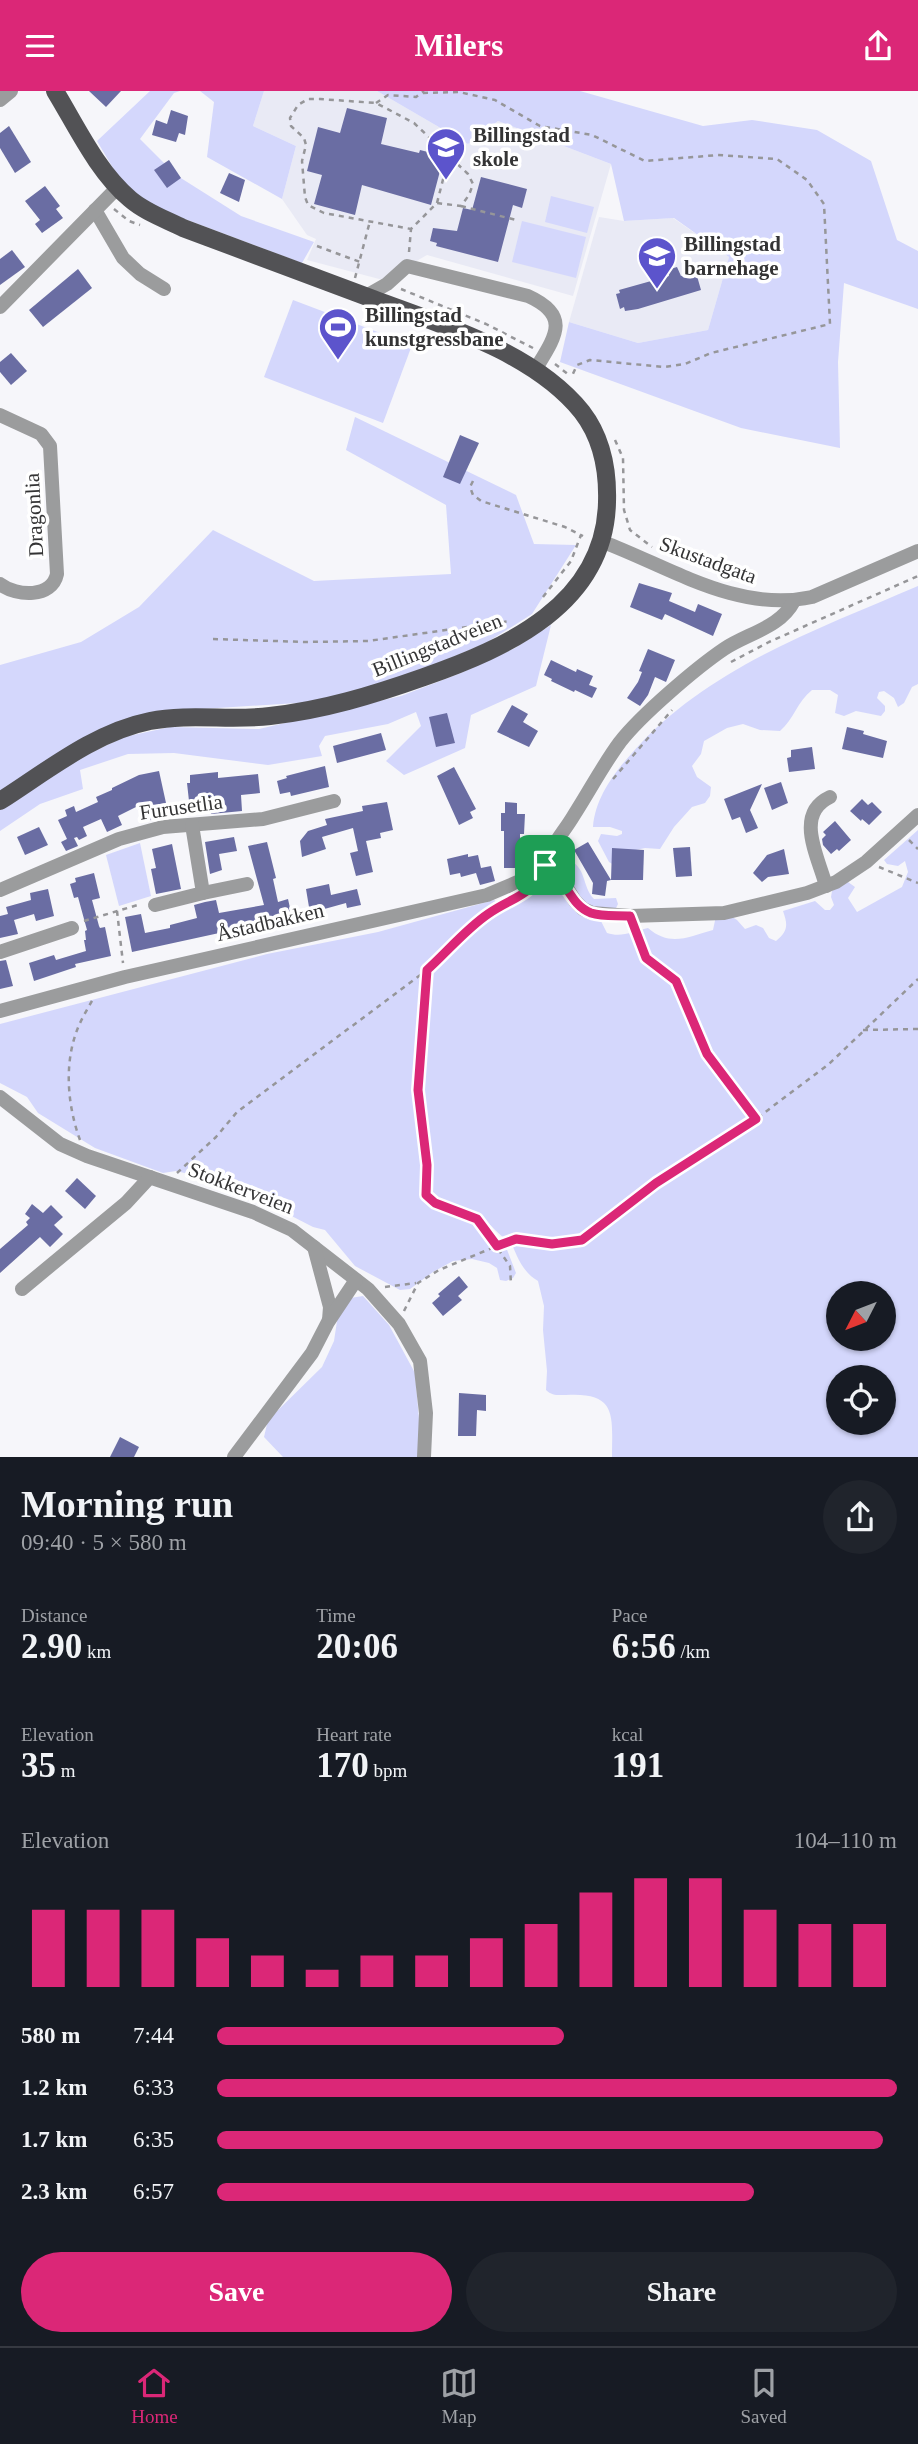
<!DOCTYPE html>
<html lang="en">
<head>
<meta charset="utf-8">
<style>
	body { margin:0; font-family:"Times New Roman",serif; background:#20242c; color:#f1f3f6; height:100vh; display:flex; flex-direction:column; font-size:26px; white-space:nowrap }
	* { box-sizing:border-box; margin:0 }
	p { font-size:23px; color:#9ea1a6 }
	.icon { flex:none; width:38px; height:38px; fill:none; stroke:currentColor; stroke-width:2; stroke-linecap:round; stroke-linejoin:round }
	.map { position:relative; height:1366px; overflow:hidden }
	.details { display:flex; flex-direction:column; background:#171b24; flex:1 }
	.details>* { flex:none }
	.needle { width:46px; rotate:228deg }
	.controls { position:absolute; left:826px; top:1190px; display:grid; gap:14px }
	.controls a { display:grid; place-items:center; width:70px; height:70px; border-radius:50%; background:#171b24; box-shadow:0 2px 5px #0004; font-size:35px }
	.pin { position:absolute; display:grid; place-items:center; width:60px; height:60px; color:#fff; margin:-30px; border-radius:14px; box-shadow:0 4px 10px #0006 }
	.round { display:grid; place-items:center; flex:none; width:74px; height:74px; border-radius:37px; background:#20242c }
	.headline { display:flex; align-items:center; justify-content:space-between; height:119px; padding:0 21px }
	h1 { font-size:38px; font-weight:600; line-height:52px }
	.stats { display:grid; grid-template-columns:repeat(3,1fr); gap:10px; height:119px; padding:7px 21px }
	.stats div { display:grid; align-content:center }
	.stats b { font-size:35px; font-weight:600 }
	.stats small { font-size:19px; font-weight:400 }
	.stats p { font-size:19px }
	.chart { height:196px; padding:14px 21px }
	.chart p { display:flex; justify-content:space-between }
	.chart svg { width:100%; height:126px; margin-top:7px; stroke:#db2777; stroke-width:6 }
	.cta { display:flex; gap:14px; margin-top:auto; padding:14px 21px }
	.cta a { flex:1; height:80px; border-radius:42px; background:#db2777; color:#fff; font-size:28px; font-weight:600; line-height:80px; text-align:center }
	.cta a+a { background:#20242c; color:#f1f3f6 }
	ul { padding:0 21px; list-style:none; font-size:23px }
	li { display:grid; grid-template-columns:112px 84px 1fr; align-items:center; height:52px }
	li i { height:18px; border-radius:9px; background:#db2777 }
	header { display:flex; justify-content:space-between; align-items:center; height:91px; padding:0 21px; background:#db2777; color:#fff; font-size:32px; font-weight:600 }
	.menu { display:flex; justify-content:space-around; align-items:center; height:98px; border-top:2px solid #363941; background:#171b24; font-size:19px; color:#9ea1a6 }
	.menu a { display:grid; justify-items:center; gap:4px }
	.menu .active { color:#db2777 }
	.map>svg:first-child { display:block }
</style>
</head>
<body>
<header><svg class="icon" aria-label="menu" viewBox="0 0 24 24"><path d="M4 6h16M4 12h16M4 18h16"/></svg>Milers<svg class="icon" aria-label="share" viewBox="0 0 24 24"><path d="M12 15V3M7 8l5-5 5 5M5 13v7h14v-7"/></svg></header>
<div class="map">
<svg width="918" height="1366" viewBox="0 0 918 1366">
	<rect width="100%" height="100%" fill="#f6f6fa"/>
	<!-- built -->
	<g fill="#e9eaf5">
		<path d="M 264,0 L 377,0 L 468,53 L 498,30 L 611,73 L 573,205 L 427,164 L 383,189 L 307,169 L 316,148 L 307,144 L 282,108 L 296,55 L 253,35 Z"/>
		<path d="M 599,126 L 624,130 L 673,127 L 729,166 L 708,239 L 638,252 L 569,231 Z"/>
	</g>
	<!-- green -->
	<g fill="#d4d7fc" fill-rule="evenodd">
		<path d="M 150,0 L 180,0 L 174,2 L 140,48 L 176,84 L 241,125 L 314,151 L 302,172 L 153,116 L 120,89 L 97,50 Z"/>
		<path d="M 200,0 L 264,0 L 253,35 L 296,55 L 282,108 L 207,66 L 214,11 Z"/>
		<path d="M 377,0 L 580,0 L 703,35 L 752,29 L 817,39 L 871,70 L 897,149 L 918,160 L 918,218 L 844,192 L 838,271 L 840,357 L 741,337 L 560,271 L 569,231 L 638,252 L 708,239 L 729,166 L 674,127 L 624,130 L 611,73 L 498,30 L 468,53 Z"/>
		<path d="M 551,105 L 594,116 L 587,142 L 545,131 Z"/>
		<path d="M 522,130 L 586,146 L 576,187 L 512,171 Z"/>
		<path d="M 293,209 L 412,254 L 383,332 L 264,286 Z"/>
		<path d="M 355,326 L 516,404 L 534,453 L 576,454 L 532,523 L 486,552 L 408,585 L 313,611 L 171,620 L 0,702 L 0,574 L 81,551 L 139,516 L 213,439 L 314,490 L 451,483 L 446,414 L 346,359 Z"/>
		<path d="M 918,495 L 918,593 L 912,596 L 904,612 L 898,616 L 894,607 L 884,600 L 879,601 L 877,607 L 885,615 L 885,620 L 881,625 L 856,620 L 844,625 L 835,622 L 838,604 L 830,599 L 812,599 C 797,611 794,628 780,640 L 760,639 L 743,633 L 727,637 L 704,650 L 701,663 L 692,675 L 697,686 L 711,696 L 710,705 L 705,712 L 692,716 L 674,736 L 660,758 L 645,757 L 631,760 L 619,777 L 609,771 L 598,750 L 601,743 L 617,745 L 622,743 L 622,740 L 610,736 L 593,736 C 595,708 613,683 632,662 C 707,577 816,539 918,495 Z"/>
		<path d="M 551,534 L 536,595 L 471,624 L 465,657 L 404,684 L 386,670 L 421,635 L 416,621 L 388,633 L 325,645 L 319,655 L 322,665 L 268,674 L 174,662 L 128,663 L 80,679 L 83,698 L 40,713 L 0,740 L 0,719 L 78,668 L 124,646 L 170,636 L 259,638 L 401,605 L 461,582 L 515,557 Z"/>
		<path d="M 918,739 L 918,1366 L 612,1366 C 612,1325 618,1301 566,1304 C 558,1304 552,1305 546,1299 L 547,1280 L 543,1239 L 544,1215 L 538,1190 C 521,1180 517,1164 509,1147 L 506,1148 C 496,1142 488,1129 478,1125 L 476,1133 L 492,1153 L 506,1156 L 516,1182 L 513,1187 L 506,1190 L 500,1189 L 497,1177 L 489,1172 L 472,1168 L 453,1170 L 433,1181 L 410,1198 L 400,1199 L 355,1175 L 325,1139 L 313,1136 L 276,1117 L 256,1111 L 242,1104 L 231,1093 L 176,1080 L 163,1082 L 95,1057 L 38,1022 L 27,1006 L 0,992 L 0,933 L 267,863 L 378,841 L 494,809 L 503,816 L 507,817 L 547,796 L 565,767 C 588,775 581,795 594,808 L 616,807 L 618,813 L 615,819 L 591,827 L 601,830 L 607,842 C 622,847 633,840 648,837 C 670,856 688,846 713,839 L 717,820 L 721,819 L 737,829 L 745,838 L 756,834 L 763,837 L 769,847 L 776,850 C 788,840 788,834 783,820 L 815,810 L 825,819 L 830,819 L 834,814 L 831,806 L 832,800 L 848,791 L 855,796 L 848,807 L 857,821 L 902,796 L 908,781 L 905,770 L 898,775 L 887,773 L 884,769 ZM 838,1202 L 884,1202 L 884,1248 L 838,1248 ZM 838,1286 L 884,1286 L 884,1332 L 838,1332 Z"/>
		<path d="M 140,752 L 151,805 L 119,815 L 106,764 Z"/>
		<path d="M 363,1205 L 389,1234 L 415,1282 L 419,1328 L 419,1366 L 283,1366 L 264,1346 L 268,1329 L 322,1276 L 334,1250 L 339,1217 L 344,1208 Z"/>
	</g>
	<!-- building -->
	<g fill="#6a6da3">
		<path d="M 89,0 L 121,0 L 106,16 Z"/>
		<path d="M 347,17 L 387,27 L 381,53 L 419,62 L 420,59 L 444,65 L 431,114 L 362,94 L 355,124 L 314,113 L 322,84 L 307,80 L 318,36 L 340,42 Z"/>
		<path d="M 171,19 L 188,25 L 185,44 L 179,42 L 176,51 L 152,44 L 156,29 L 167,33 Z"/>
		<path d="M 9,35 L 31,71 L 15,82 L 0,57 L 0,42 Z"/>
		<path d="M 169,69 L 181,87 L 167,97 L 154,79 Z"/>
		<path d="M 229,82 L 245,89 L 239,111 L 220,102 Z"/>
		<path d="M 481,86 L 527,98 L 522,117 L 513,114 L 498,171 L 436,155 L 437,152 L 430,150 L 433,137 L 457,140 L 463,117 L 472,119 Z"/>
		<path d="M 45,95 L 60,115 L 56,118 L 63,127 L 42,142 L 35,133 L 40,129 L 25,110 Z"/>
		<path d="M 12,159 L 25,176 L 0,194 L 0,168 Z"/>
		<path d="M 677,176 L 681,185 L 685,184 L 686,187 L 697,185 L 701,199 L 638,218 L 625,220 L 624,216 L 620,218 L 616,203 L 620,202 L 619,199 L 669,185 L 667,179 Z"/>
		<path d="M 78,178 L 92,197 L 43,236 L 29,219 Z"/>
		<path d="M 11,262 L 27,280 L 11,294 L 0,281 L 0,271 Z"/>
		<path d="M 460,344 L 479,352 L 460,393 L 443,386 Z"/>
		<path d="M 639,492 L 672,502 L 669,510 L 695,521 L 698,513 L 722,523 L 713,545 L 665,523 L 662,529 L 630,516 Z"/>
		<path d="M 648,558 L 675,569 L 666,591 L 655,586 L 648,604 L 640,615 L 627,607 L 638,591 L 642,581 L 639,580 Z"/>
		<path d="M 551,569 L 576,581 L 577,578 L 593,585 L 589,594 L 597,597 L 592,607 L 575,599 L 574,601 L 551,590 L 552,588 L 544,584 Z"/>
		<path d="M 512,614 L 528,623 L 523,631 L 538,640 L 529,656 L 497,641 Z"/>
		<path d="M 447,622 L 455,652 L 436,656 L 429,626 Z"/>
		<path d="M 847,636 L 864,640 L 863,643 L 887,650 L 883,667 L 842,658 Z"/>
		<path d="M 381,642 L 386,659 L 337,672 L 333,655 Z"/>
		<path d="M 812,656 L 815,678 L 789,681 L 787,667 L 791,666 L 791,659 Z"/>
		<path d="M 325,675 L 329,696 L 291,705 L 290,701 L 280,703 L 277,690 L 287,687 L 286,685 Z"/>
		<path d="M 454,676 L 476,718 L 470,721 L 473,727 L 459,734 L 437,685 Z"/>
		<path d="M 159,680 L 166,712 L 153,715 L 156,728 L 141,731 L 138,715 L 118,725 L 122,734 L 107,741 L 101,728 L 83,736 L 87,745 L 79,749 L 77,746 L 74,747 L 78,755 L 66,760 L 61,751 L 67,748 L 58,729 L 67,725 L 65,719 L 74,715 L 76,721 L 98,711 L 96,706 L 112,699 L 112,697 L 139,684 Z"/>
		<path d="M 218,681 L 218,687 L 258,683 L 260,702 L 241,704 L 242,720 L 211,723 L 209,708 L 189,710 L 187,692 L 190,692 L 190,684 Z"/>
		<path d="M 781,691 L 788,712 L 772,719 L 764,697 Z"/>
		<path d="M 762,693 L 750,719 L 758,737 L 746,742 L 740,726 L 732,729 L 724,708 Z"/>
		<path d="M 862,708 L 868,714 L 872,711 L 882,721 L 869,734 L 862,728 L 861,730 L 850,720 Z"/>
		<path d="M 387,711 L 393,739 L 380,742 L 381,747 L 366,750 L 373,781 L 356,785 L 350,762 L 358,760 L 353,737 L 322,746 L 326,758 L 302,766 L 300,750 L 308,740 L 327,734 L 325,728 L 363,720 L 362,715 Z"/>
		<path d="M 505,711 L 517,712 L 517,723 L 525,723 L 524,743 L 520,743 L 520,760 L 517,760 L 518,777 L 504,777 L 504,740 L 501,740 L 501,722 L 505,722 Z"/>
		<path d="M 835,730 L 851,749 L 839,760 L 837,758 L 831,763 L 823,754 L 822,748 L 826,744 L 823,741 Z"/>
		<path d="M 39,736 L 48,754 L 25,764 L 17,746 Z"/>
		<path d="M 234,746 L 237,760 L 219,763 L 222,779 L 210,783 L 205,751 Z"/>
		<path d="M 267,751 L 276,787 L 273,788 L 278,811 L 288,808 L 292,826 L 132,861 L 125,826 L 141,823 L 145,842 L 170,837 L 170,834 L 197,827 L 194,814 L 205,811 L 216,809 L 219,822 L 264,814 L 248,755 Z"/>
		<path d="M 588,751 L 611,789 L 607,790 L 605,805 L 592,803 L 593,792 L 574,759 Z"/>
		<path d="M 172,753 L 181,798 L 156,803 L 151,778 L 156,777 L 152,758 Z"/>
		<path d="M 690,756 L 692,785 L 676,786 L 673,757 Z"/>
		<path d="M 612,757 L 644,759 L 643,789 L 611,789 Z"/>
		<path d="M 784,758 L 789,783 L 768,786 L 762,791 L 753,782 L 767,764 Z"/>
		<path d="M 468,763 L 468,766 L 478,764 L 481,777 L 491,775 L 495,790 L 480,794 L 476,782 L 461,786 L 460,782 L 450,784 L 447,768 Z"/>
		<path d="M 94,782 L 100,807 L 92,809 L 99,835 L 100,837 L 105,836 L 111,865 L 75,873 L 76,876 L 34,890 L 29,872 L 54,864 L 56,869 L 86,860 L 84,849 L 86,849 L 85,840 L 87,839 L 78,806 L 74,807 L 70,793 L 76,791 L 75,787 Z"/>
		<path d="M 329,793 L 331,804 L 357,798 L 361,814 L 347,817 L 346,812 L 310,822 L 306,798 Z"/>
		<path d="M 48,798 L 54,825 L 36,830 L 34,823 L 14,829 L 18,843 L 0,847 L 0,825 L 8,823 L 6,816 L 31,809 L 30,802 Z"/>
		<path d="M 6,869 L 13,895 L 0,898 L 0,870 Z"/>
		<path d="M 77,1087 L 96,1105 L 85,1118 L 65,1100 Z"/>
		<path d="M 32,1113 L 43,1122 L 51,1114 L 63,1126 L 54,1134 L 63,1143 L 50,1156 L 40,1146 L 0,1182 L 0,1158 L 28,1134 L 26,1131 L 30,1127 L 25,1123 Z"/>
		<path d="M 459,1185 L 468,1196 L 458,1205 L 462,1209 L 443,1225 L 432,1212 L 440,1205 L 438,1203 Z"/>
		<path d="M 459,1302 L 486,1304 L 486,1320 L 477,1319 L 476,1345 L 458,1345 Z"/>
		<path d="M 120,1346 L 139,1356 L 134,1366 L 110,1366 Z"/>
	</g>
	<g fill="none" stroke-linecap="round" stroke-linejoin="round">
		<!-- path -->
		<g stroke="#969699" stroke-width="2.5" stroke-dasharray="5 5" stroke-linecap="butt">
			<path d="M 423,2 L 459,1 L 495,9 L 540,35 L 592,44 L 645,70 L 718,64 L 777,68 L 807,89 L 824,113 L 830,233 L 711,262 L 685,273 L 664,276 L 590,269 L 577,274 L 571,287"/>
			<path d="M 376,12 L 388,4 L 416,6 L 424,0"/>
			<path d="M 437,112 L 449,65"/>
			<path d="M 461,115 L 516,129"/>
			<path d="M 114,118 L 129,130 L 140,134"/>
			<path d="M 317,155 L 360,171"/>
			<path d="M 409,161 L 411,138 L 437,112 L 461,115 L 469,104 L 473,93 L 468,83 L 414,32 L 376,12 L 320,8 L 308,8 L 298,14 L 290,27 L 291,35 L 304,47 L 306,54 L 302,70 L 305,106 L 308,114 L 324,122 L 411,138"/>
			<path d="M 355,187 L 370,130"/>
			<path d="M 401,198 L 486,233 L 533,257"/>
			<path d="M 555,273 L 569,284"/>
			<path d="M 615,349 L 623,367 L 624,419 L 630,439 L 652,456"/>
			<path d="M 473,390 L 470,396 L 473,404 L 481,410 L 565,436 L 583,445"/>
			<path d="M 543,506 L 571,470 L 581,444"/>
			<path d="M 213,548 L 305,551 L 368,550 L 510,530"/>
			<path d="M 731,571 L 769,551 L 918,485"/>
			<path d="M 613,688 L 672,619"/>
			<path d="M 909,749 L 918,758"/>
			<path d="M 879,776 L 918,792"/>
			<path d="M 117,820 L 123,872"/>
			<path d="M 84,830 L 141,813"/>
			<path d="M 634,837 L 646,867 L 676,890 L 707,963 L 756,1028"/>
			<path d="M 427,879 L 418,999 L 427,1074 L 426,1104 L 435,1113 L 477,1128 L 510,1175 L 511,1193"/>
			<path d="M 863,939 L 918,938"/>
			<path d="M 80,1049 C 68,1016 64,976 76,942 C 80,930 87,919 93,908"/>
			<path d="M 177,1082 L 216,1046 L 237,1021 L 427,879 L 488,823 L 516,807"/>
			<path d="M 385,1196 L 416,1192"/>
			<path d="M 404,1220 L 418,1192 L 439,1179 L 497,1155 L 516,1148 L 552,1153 L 582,1149 L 656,1092 L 756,1028 L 829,973 L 918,888"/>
		</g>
		<!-- minor -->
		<g stroke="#9b9c9d" stroke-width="14">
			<path d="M 0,9 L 11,0"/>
			<path d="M 95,119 L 123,167 L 140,183 L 164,198"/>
			<path d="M 366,205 L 387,193 L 407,175 L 528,205 C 572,225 555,246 535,279"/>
			<path d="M 0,216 L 118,96"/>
			<path d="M 0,324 L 41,343 L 50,355 L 57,483 C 52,507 17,506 0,493"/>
			<path d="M 603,451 C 670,476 737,522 812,506 L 918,460"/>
			<path d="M 545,774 L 557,781 L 575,810 L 583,818 L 592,822 L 630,825 L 724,822 L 807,802 L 836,791 L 866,771 L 918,724"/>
			<path d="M 826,795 C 818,765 794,723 830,706"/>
			<path d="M 0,799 L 119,748 L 163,736 L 263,728 L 334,710"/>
			<path d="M 203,802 L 247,793"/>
			<path d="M 155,814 L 203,802 L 192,734"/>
			<path d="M 0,861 L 72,837"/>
			<path d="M 0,920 L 125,886 L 487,804 L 520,790 L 545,774 C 551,754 564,741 574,724 C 590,699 603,674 620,651 C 641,624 696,577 724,558 C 748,542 780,537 794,510"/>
			<path d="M 0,1006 L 60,1053 L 87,1065 L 253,1121 L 292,1139 L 368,1198 L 399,1233 L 420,1270 L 426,1322 L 424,1366"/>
			<path d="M 314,1156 L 330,1216 L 329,1229"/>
			<path d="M 22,1198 L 126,1112 L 150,1086"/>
			<path d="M 234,1366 L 312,1262 L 328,1231 L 356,1189"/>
		</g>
		<!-- major -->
		<path stroke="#525255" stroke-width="18" d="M 0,710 C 47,680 95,641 150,630 C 190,622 231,630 270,625 C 324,619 373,604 424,586 C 507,557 605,513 607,411 C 608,379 602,347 582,321 C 534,261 442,234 373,208 C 310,184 246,161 183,137 C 165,128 145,121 130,108 C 97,80 77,36 55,0"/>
	</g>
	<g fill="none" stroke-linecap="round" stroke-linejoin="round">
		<!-- route casing -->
		<g stroke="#fff" stroke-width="14">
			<path id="route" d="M 545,774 C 567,787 569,814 591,822 C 603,826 617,824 630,825 L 646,867 L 676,890 L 707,963 L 756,1028 L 656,1092 L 582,1149 L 552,1153 L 516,1148 L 497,1155 L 477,1128 L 435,1112 L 426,1104 L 427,1074 L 418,999 L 427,879 C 447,861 466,838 488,823 C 515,804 530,808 545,774 Z"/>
		</g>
		<!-- route -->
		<use href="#route" stroke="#db2777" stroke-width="9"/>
	</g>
	<!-- icons -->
	<defs>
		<g id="school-pin" transform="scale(2.0125)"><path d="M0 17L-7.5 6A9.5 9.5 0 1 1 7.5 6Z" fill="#5c54cc" stroke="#fff"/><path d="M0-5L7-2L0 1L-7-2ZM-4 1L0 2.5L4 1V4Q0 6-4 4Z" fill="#fff"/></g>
		<g id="stadium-pin" transform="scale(2.0125)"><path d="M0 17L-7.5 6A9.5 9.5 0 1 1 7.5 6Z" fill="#5c54cc" stroke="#fff"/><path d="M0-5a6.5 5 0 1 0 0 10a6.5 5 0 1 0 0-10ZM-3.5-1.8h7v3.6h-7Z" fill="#fff"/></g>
	</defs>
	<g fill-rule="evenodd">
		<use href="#school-pin" x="446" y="56"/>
		<use href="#school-pin" x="657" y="165"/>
		<use href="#stadium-pin" x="338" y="236"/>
	</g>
	<g text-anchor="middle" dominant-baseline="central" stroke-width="7" stroke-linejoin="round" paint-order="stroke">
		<!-- poi labels -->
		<g font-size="21" font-weight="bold" fill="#343435" stroke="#fff" text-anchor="start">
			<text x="473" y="44">Billingstad<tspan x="473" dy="24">skole</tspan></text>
			<text x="684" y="153">Billingstad<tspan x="684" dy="24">barnehage</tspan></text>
			<text x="365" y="224">Billingstad<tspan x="365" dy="24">kunstgressbane</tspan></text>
		</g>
		<!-- street labels -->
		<g font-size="21" fill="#343435" stroke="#fff">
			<text transform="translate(34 424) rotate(-93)">Dragonlia</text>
			<text transform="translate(708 469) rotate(20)">Skustadgata</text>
			<text transform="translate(437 554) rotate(-22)">Billingstadveien</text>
			<text transform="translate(181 716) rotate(-8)">Furusetlia</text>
			<text transform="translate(270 831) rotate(-13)">Åstadbakken</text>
			<text transform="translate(241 1097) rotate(21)">Stokkerveien</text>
		</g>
	</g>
</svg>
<div class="controls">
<a><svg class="needle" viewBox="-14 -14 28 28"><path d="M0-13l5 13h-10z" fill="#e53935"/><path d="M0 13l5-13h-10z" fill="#9ea1a6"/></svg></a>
<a><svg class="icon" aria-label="locate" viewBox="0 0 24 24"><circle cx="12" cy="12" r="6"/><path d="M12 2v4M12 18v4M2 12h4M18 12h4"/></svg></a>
</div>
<div class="pin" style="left:545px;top:774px;background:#1e9e55"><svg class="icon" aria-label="arrive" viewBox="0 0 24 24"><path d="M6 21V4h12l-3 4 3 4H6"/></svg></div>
</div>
<section class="details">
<div class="headline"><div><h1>Morning run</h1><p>09:40 · 5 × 580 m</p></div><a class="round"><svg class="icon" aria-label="share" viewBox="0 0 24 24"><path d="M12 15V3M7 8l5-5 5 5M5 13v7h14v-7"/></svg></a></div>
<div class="stats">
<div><p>Distance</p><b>2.90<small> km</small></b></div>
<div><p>Time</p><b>20:06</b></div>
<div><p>Pace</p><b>6:56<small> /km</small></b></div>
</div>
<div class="stats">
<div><p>Elevation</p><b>35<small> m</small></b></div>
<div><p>Heart rate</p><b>170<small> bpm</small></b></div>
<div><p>kcal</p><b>191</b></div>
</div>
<div class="chart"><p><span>Elevation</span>104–110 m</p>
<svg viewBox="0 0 160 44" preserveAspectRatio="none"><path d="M5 44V17M15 44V17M25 44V17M35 44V27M45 44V33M55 44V38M65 44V33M75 44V33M85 44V27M95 44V22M105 44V11M115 44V6M125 44V6M135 44V17M145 44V22M155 44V22"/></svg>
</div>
<ul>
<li><b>580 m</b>7:44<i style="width:51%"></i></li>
<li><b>1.2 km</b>6:33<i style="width:100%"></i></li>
<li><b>1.7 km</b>6:35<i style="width:98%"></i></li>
<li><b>2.3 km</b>6:57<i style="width:79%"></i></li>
</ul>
<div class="cta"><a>Save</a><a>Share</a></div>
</section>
<nav class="menu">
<a class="active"><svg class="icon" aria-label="home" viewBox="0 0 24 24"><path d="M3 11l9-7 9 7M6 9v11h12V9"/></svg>Home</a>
<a><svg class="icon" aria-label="map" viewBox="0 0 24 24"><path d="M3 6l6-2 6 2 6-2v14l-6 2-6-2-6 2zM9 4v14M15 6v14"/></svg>Map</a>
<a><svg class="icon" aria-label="saved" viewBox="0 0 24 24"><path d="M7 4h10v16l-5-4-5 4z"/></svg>Saved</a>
</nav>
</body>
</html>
